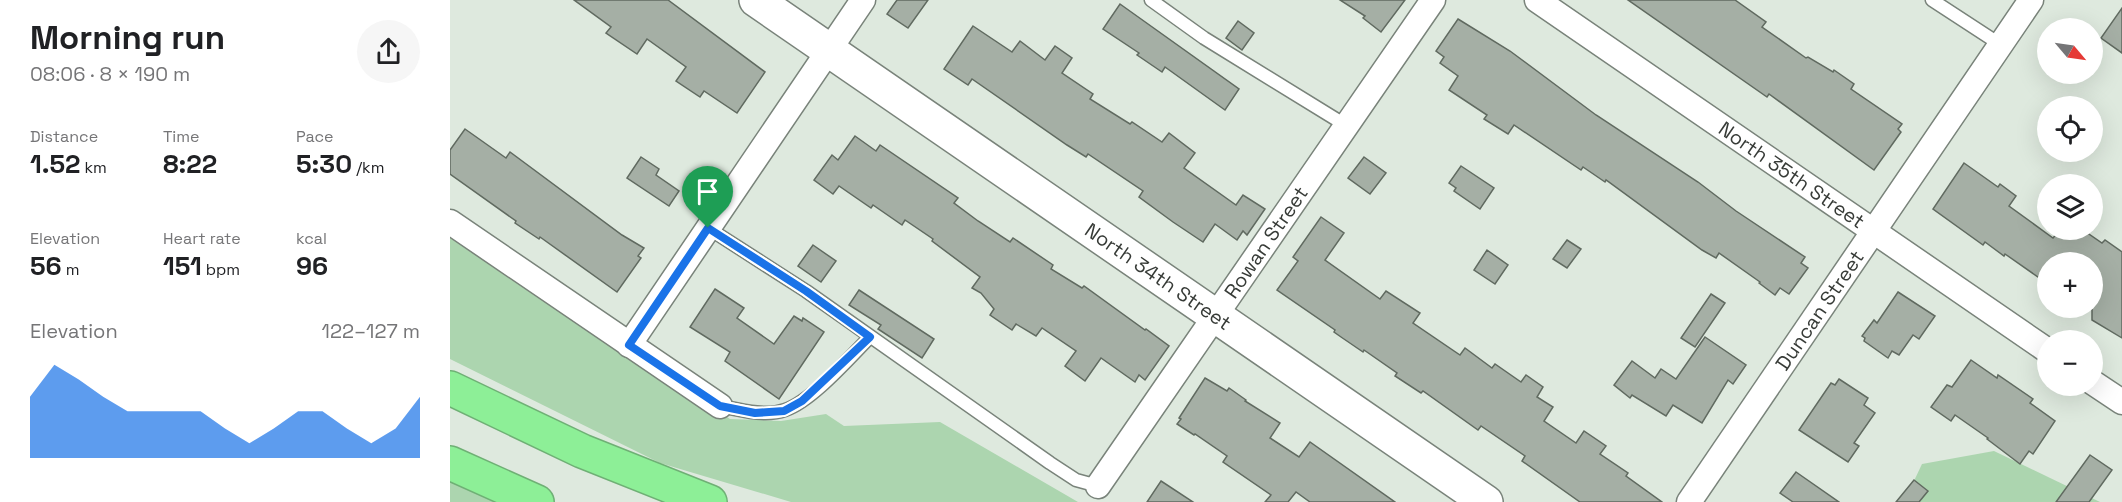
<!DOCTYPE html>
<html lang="en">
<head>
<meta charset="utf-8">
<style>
	body { margin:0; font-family:"Space Grotesk",sans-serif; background:#f6f6f6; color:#202124; height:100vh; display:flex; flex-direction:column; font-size:22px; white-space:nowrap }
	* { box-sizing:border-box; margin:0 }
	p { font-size:20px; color:#757577 }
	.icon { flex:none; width:33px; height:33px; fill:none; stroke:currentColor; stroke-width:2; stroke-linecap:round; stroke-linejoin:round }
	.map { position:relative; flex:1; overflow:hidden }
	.panel { display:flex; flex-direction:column; background:#fff; width:450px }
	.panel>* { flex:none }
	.needle { width:39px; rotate:119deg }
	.buttons { position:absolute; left:1587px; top:18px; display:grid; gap:12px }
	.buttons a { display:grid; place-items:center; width:66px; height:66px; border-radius:50%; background:#fff; box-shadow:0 6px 24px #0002; font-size:30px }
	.pin { position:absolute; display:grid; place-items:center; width:51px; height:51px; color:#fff; margin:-62px -26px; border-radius:50% 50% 50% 0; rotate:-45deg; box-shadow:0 0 6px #0007 }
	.pin .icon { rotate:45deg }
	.round { display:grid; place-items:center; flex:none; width:63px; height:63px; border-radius:32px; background:#f6f6f6 }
	.headline { display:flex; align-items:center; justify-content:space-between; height:102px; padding:0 30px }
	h1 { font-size:33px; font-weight:800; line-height:45px }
	.figures { display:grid; grid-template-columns:repeat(3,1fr); gap:9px; height:102px; padding:6px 30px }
	.figures div { display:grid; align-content:center }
	.figures b { font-size:26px; font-weight:800 }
	.figures small { font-size:16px; font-weight:400 }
	.figures p { font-size:16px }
	.chart { height:168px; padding:12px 30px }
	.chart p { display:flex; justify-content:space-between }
	.chart svg { width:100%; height:108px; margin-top:6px; fill:#1a73e8; opacity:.7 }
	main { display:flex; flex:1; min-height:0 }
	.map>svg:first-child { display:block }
</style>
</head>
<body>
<main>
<section class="panel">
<div class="headline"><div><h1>Morning run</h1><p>08:06 · 8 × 190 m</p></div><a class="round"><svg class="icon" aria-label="share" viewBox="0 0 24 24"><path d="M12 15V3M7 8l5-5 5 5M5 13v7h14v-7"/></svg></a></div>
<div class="figures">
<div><p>Distance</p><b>1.52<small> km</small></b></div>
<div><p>Time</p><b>8:22</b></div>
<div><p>Pace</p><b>5:30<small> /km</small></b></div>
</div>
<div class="figures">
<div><p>Elevation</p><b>56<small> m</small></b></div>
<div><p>Heart rate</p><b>151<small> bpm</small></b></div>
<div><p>kcal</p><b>96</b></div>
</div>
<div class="chart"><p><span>Elevation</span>122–127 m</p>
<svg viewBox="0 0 160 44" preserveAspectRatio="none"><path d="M0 44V19L10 6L20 12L30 19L40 25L50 25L60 25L70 25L80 32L90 38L100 32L110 25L120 25L130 32L140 38L150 32L160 19V44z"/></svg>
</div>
</section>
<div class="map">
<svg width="1672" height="502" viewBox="0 0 1672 502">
	<rect width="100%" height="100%" fill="#dee9de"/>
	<!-- green -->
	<g fill="#acd5af">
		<path d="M 0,236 L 280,419 L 331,421 L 376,414 L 394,426 L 490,422 L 628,502 L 341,502 L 210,463 L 0,359 Z"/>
		<path d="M 1544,451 L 1650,502 L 1454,502 L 1472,464 Z"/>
		<path d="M 0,481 L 46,502 L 0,502 Z"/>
	</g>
	<!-- building -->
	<g fill="#a5afa5" stroke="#606a60" stroke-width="1.5">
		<path d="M 124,0 L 218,0 L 315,72 L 287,113 L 254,91 L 250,97 L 226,81 L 236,67 L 197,39 L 187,54 L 156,33 L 161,27 Z"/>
		<path d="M 447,0 L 478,0 L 458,28 L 437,14 Z"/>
		<path d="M 890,0 L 955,0 L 931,32 L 913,18 L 915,16 Z"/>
		<path d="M 1178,0 L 1285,0 L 1316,22 L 1312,27 L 1356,58 L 1358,57 L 1383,72 L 1384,70 L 1404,84 L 1401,89 L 1452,124 L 1448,129 L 1451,132 L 1424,170 L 1319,94 L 1317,97 Z"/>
		<path d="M 670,4 L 789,89 L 775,110 L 715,67 L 712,72 L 687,55 L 689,53 L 653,29 Z"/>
		<path d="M 1672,8 L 1672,53 L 1651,38 Z"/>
		<path d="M 1008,19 L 1060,51 L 1146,115 L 1248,182 L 1286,211 L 1355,257 L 1351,263 L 1358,268 L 1339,294 L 1330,288 L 1325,295 L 1309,283 L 1310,282 L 1269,253 L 1266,258 L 1252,250 L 1156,180 L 1155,182 L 1133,167 L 1131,170 L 1064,125 L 1058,134 L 1034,119 L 1037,115 L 999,90 L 1008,76 L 990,63 L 994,57 L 986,51 Z"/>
		<path d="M 788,21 L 804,33 L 792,50 L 776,38 Z"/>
		<path d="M 523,26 L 562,52 L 570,41 L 595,60 L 605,46 L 622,58 L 612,73 L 643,94 L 640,99 L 680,124 L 682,122 L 712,142 L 719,133 L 745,153 L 734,168 L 786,205 L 793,195 L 815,209 L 797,235 L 793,231 L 787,240 L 765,224 L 753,242 L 723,222 L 689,197 L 693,191 L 638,154 L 636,157 L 617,145 L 522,79 L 518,85 L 494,69 Z"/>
		<path d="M 15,129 L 56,158 L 60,152 L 172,235 L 194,248 L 188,256 L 191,258 L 167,292 L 90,237 L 89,239 L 65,223 L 66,221 L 0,174 L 0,150 Z"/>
		<path d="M 405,136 L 426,151 L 430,145 L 508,198 L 504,203 L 528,221 L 560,242 L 563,238 L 603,265 L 601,269 L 632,288 L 634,286 L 695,330 L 696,329 L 719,346 L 695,380 L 689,375 L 685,382 L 651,358 L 635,381 L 615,366 L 626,351 L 592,328 L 586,336 L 566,324 L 562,330 L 540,315 L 544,309 L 531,293 L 522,288 L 530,277 L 482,241 L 483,239 L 455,220 L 452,225 L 423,205 L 421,208 L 389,186 L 383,194 L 364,180 L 382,155 L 388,160 Z"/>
		<path d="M 191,157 L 209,169 L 206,175 L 229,191 L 219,206 L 177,178 Z"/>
		<path d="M 914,157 L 936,173 L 920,194 L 898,178 Z"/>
		<path d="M 1514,163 L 1548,187 L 1550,184 L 1566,196 L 1559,206 L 1603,238 L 1610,230 L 1633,230 L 1652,243 L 1655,240 L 1672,252 L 1672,338 L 1642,320 L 1642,262 L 1598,262 L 1598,284 L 1555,254 L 1554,256 L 1535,242 L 1533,245 L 1483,209 Z"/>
		<path d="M 1011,166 L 1044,188 L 1030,209 L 1004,191 L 1006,188 L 999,183 Z"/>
		<path d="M 871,217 L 894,233 L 875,260 L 930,299 L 936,291 L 970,313 L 963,323 L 1010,355 L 1015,348 L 1042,368 L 1045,364 L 1071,382 L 1076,375 L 1093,387 L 1087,397 L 1103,407 L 1094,421 L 1126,443 L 1134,431 L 1156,446 L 1150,454 L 1178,473 L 1176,476 L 1212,502 L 1130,502 L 1072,461 L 1075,456 L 1031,426 L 1028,430 L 973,391 L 971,393 L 945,376 L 947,373 L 914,350 L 913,352 L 891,337 L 884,332 L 885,330 L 827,290 L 848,261 L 843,257 Z"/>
		<path d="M 1117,240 L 1131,249 L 1117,268 L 1103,259 Z"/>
		<path d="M 363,245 L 386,261 L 371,282 L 348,266 Z"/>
		<path d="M 1037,250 L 1058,265 L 1045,284 L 1024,270 Z"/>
		<path d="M 265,289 L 294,308 L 287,318 L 324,344 L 344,316 L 352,321 L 353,318 L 374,332 L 329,399 L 275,361 L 280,352 L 240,327 Z"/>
		<path d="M 409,290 L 484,339 L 472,358 L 428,329 L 431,325 L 399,305 Z"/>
		<path d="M 1448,292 L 1485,316 L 1469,339 L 1463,335 L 1449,355 L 1442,351 L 1438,358 L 1414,341 L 1415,338 L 1412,336 L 1424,320 L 1427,323 Z"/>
		<path d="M 1261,294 L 1275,303 L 1245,347 L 1231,338 Z"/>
		<path d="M 1255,337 L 1296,365 L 1283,384 L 1278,380 L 1252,423 L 1223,405 L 1216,416 L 1182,395 L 1180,398 L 1164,385 L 1182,361 L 1205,378 L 1211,369 L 1226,379 Z"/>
		<path d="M 1521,360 L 1547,378 L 1548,375 L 1583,399 L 1580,403 L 1605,421 L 1583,454 L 1579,451 L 1570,464 L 1537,439 L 1538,438 L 1505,415 L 1501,421 L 1481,407 L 1497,385 L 1502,387 Z"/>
		<path d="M 755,378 L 777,391 L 779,388 L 796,400 L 795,401 L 830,423 L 820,438 L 849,457 L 860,442 L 945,502 L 860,502 L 846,492 L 838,502 L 815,502 L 821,495 L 773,462 L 777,456 L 745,434 L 744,435 L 727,424 L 731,419 L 729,418 Z"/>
		<path d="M 1389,379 L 1418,398 L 1414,405 L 1425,413 L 1404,443 L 1409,446 L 1398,462 L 1349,430 L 1381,383 L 1385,385 Z"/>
		<path d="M 1640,455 L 1662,470 L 1639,502 L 1606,502 Z"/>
		<path d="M 1346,472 L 1389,502 L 1343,502 L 1330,493 Z"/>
		<path d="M 1464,480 L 1478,491 L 1469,502 L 1446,502 Z"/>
		<path d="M 711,481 L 743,502 L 697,502 Z"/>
	</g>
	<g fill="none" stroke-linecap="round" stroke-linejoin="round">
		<!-- lane casing -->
		<g stroke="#79837a" stroke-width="15">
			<g id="lane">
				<path d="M 701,0 L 754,38 L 897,126"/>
				<path d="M 1482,0 L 1551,45"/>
				<path d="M 258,228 L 356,291 L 600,463 L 626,480 L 648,486"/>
				<path d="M 270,406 C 290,410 315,417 335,410 C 362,401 399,358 420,337"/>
			</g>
		</g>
		<!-- street casing -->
		<g stroke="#79837a" stroke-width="27">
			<g id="street">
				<path id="s1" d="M 1087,0 L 1598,351"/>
				<path d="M 0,222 L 270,406"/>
				<path d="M 179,345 L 413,0"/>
				<path d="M 1642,382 L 1672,402"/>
				<path id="s2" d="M 648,486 L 983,0"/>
				<path id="s3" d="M 1239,502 L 1581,0"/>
			</g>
		</g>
		<!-- secondary casing -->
		<g stroke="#79837a" stroke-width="36">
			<g id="secondary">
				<path id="s4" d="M 306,0 L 1036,502"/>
			</g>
		</g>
		<!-- highway casing -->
		<g stroke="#6fb075" stroke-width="36">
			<g id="highway">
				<path d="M 0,388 L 132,451 L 260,502"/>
				<path d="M 0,463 L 87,502"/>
			</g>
		</g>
		<!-- lane -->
		<use href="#lane" stroke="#fff" stroke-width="12"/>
		<!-- street -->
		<use href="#street" stroke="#fff" stroke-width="24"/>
		<!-- secondary -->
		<use href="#secondary" stroke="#fff" stroke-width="33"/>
		<!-- highway -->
		<use href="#highway" stroke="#8def97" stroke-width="33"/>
	</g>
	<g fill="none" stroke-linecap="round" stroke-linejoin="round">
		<!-- route casing -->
		<g stroke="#fff" stroke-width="12">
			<path id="route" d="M 258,228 L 356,291 L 420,337 L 352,401 L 334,411 L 305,413 L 270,406 L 179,345 Z"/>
		</g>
		<!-- route -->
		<use href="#route" stroke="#1a73e8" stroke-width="8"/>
	</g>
	<g text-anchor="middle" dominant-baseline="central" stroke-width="4.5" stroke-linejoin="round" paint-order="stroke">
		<!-- street labels -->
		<g font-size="20" fill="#373b37" stroke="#fff">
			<text stroke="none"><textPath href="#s1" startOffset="309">North 35th Street</textPath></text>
			<text stroke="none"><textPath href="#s2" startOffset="296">Rowan Street</textPath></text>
			<text stroke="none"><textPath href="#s4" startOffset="488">North 34th Street</textPath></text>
			<text stroke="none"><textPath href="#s3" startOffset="232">Duncan Street</textPath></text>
		</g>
	</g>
</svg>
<div class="buttons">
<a><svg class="needle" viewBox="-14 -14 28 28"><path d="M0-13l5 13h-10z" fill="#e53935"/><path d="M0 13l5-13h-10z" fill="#757577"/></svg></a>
<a><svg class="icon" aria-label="locate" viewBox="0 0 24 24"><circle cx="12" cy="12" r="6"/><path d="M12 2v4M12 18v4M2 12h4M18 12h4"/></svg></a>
<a><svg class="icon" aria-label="layers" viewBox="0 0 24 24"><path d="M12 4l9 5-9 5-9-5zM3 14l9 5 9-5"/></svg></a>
<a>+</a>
<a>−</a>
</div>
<div class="pin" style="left:258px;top:228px;background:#1e9e55"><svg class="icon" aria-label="arrive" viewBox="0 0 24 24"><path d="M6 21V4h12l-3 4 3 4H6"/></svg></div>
</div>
</main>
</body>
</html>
